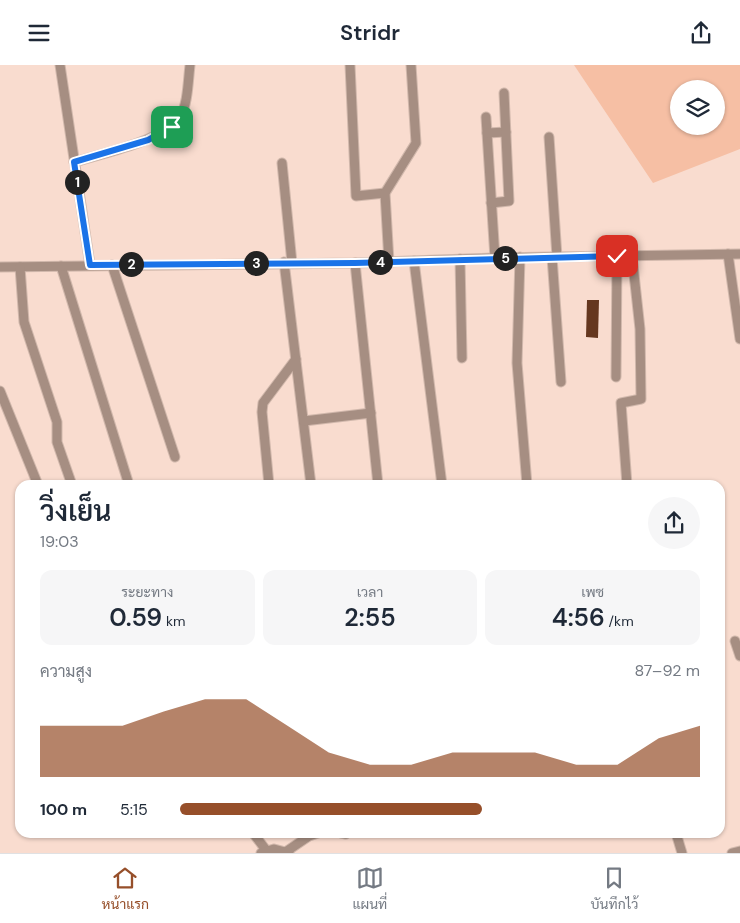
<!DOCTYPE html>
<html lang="th">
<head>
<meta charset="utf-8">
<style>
	body { margin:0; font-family:"DM Sans",Sarabun,sans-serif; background:#f6f6f7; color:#1f2937; height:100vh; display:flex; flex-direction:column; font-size:19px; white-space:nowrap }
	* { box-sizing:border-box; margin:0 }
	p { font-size:16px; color:#747a83 }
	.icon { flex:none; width:28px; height:28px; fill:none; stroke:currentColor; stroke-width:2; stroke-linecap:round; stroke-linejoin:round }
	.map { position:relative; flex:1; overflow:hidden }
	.details { position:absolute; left:15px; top:415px; width:710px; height:358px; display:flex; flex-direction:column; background:#fff; border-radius:15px; box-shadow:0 1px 4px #0004 }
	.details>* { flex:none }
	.buttons { position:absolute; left:670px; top:15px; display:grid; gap:10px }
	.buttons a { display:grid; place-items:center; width:55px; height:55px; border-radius:50%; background:#fff; box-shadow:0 1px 4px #0004; font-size:25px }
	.pin { position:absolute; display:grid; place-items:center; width:42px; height:42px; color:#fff; margin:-21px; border-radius:10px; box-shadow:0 2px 8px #0006 }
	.km { position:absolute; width:25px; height:25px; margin:-12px; border-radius:50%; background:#222; color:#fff; font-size:14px; line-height:25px; text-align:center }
	.round { display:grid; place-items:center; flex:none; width:52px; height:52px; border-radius:26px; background:#f6f6f7 }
	.overview { display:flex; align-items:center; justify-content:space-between; height:85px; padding:0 25px }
	h1 { font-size:28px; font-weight:600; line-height:38px }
	.figures { display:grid; grid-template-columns:repeat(3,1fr); gap:8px; height:85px; padding:5px 25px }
	.figures div { display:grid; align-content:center; border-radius:12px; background:#f6f6f7; text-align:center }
	.figures b { font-size:25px; font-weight:600 }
	.figures small { font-size:14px; font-weight:400 }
	.figures p { font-size:14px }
	.chart { height:140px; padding:10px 25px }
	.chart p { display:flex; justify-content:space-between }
	.chart svg { width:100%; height:90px; margin-top:5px; fill:#964f2a; opacity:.7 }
	ul { padding:0 25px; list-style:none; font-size:16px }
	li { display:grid; grid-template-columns:80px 60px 1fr; align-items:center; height:38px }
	li i { height:12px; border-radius:6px; background:#964f2a }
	header { display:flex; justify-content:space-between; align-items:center; height:65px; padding:0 25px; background:#fff; font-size:22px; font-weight:600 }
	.tab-bar { display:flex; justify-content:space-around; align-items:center; height:70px; border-top:1px solid #e0e1e3; background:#fff; font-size:14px; color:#747a83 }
	.tab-bar a { display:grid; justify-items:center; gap:2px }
	.tab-bar .current { color:#964f2a }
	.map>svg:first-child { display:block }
</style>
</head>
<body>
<header><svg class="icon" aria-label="menu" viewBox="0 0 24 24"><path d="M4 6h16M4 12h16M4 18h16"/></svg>Stridr<svg class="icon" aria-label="share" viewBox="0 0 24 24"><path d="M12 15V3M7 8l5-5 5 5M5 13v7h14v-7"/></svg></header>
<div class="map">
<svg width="740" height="788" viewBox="0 0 740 788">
	<rect width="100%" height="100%" fill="#f9dccf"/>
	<!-- green -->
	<path fill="#f6bfa4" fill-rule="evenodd" d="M 574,0 L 740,0 L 740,84 L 653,118 ZM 679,24 L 716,24 L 716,61 L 679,61 Z"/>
	<!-- building -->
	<path fill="#65371f" d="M 587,235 L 599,235 L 598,273 L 586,272 Z"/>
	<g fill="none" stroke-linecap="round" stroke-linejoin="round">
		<!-- minor casing -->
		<g stroke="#d1b8ac" stroke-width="11">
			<g id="minor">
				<path d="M 60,0 L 90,200"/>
				<path d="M 350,0 L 356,131 L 385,128"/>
				<path d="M 486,52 L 495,193"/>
				<path d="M 487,68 L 506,67"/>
				<path d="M 549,72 L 557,192"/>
				<path d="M 74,97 C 98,90 168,74 180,53 C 188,38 188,17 190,0"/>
				<path d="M 282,98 L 292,198"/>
				<path d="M 491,138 L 509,136 L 504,28"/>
				<path d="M 728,189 L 740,274"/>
				<path d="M 520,192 L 517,298 L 527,420"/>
				<path d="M 552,192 L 561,317"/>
				<path d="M 460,194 L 462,293"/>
				<path d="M 414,196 L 442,420"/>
				<path d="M 284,197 L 311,420"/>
				<path d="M 389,197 L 385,128 L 416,78 L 411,0"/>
				<path d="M 355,198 L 378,420"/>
				<path d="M 112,200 L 175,392"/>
				<path d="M 61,201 L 129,420"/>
				<path d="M 0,202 L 355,198 L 495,193 L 740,189"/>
				<path d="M 20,202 L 24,257 L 57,357 L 57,377 L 72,420"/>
				<path d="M 616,312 L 617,191"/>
				<path d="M 0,326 L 38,420"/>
				<path d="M 304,356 L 371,348"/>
				<path d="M 269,420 L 262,347 L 263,338 L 296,294"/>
				<path d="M 627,420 L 621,338 L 641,334 L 640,264 L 632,191"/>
				<path d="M 735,576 L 740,591"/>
				<path d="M 253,768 L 266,785"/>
				<path d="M 341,768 L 346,769"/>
				<path d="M 676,768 L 682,788"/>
				<path d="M 287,786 L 309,771 L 318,768"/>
				<path d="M 261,788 L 274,784 L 289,788"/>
				<path d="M 732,788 L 740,786"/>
			</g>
		</g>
		<!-- minor -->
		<use href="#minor" stroke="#a68e82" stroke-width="9"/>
	</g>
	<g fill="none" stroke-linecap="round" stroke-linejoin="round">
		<!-- route casing -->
		<g stroke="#fff" stroke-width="10">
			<path id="route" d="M 172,62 L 148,75 L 74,97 L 90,200 L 355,198 L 617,191"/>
		</g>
		<!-- route -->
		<use href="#route" stroke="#1a73e8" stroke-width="6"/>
	</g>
</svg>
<div class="buttons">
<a><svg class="icon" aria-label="layers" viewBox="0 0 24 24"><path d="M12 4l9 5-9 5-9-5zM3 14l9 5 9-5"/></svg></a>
</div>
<div class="pin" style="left:172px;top:62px;background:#1e9e55"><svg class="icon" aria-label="arrive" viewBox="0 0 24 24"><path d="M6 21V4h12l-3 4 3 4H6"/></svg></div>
<div class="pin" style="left:617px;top:191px;background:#d93025"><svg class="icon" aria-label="check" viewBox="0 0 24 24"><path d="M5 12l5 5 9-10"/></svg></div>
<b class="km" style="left:77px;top:117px">1</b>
<b class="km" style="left:131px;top:199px">2</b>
<b class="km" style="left:256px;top:198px">3</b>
<b class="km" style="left:380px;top:197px">4</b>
<b class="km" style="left:505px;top:193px">5</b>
<section class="details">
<div class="overview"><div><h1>วิ่งเย็น</h1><p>19:03</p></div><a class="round"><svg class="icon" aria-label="share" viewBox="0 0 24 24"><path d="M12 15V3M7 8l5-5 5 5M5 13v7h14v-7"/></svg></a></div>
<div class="figures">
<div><p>ระยะทาง</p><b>0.59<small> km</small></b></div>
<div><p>เวลา</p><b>2:55</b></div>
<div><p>เพซ</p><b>4:56<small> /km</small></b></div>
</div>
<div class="chart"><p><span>ความสูง</span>87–92 m</p>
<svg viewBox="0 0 160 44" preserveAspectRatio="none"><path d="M0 44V19L10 19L20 19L30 12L40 6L50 6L60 19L70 32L80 38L90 38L100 32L110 32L120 32L130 38L140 38L150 25L160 19V44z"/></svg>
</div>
<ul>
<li><b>100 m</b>5:15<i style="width:58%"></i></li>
</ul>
</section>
</div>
<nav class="tab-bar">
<a class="current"><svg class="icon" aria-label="home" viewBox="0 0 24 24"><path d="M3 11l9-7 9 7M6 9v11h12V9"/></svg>หน้าแรก</a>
<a><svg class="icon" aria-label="map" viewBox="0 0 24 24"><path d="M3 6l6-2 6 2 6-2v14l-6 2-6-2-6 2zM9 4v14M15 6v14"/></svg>แผนที่</a>
<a><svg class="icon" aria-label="saved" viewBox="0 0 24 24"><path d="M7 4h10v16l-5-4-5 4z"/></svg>บันทึกไว้</a>
</nav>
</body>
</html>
